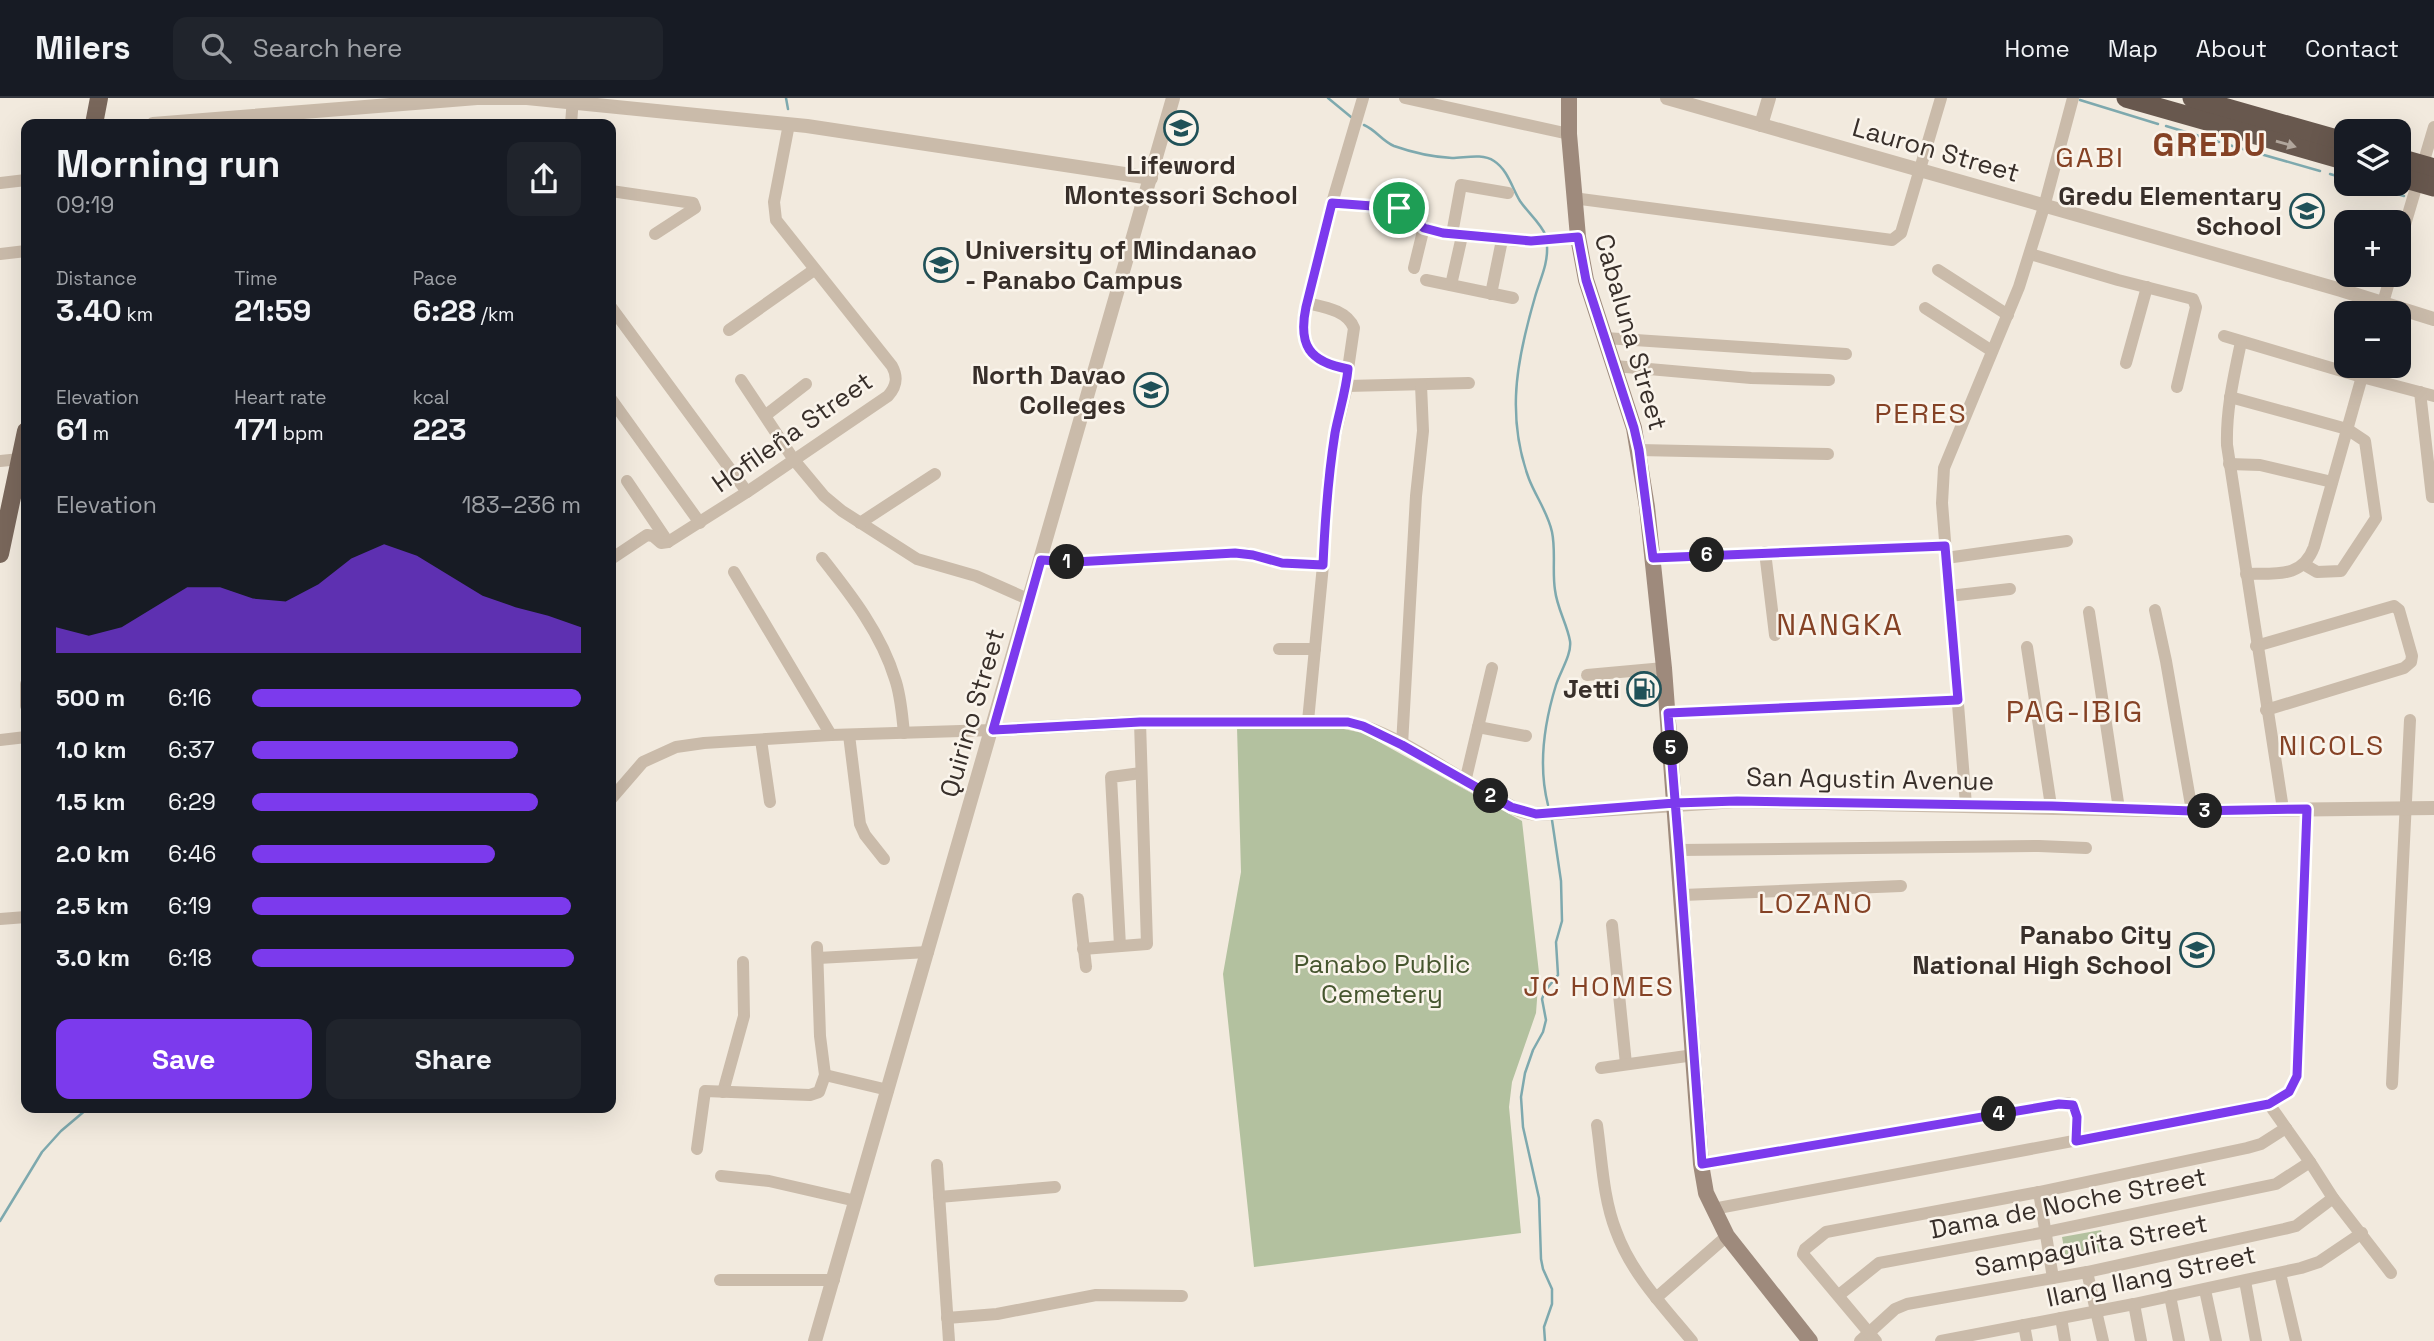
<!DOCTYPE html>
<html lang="en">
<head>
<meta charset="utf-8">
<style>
	body { margin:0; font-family:"Space Grotesk",sans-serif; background:#20242c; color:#f1f3f6; height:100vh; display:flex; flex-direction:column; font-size:26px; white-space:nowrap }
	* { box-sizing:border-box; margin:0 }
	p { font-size:23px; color:#9ea1a6 }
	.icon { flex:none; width:38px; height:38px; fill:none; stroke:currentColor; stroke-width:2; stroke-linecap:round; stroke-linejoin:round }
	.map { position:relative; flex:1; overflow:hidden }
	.drawer { position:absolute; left:21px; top:21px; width:595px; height:994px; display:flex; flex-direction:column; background:#171b24; border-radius:14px; box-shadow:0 7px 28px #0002 }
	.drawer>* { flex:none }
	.tools { position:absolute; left:2334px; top:21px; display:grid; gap:14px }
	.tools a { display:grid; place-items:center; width:77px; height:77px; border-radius:14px; background:#171b24; box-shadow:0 7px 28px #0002; font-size:35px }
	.pin { position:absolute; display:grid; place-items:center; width:60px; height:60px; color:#fff; margin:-30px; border:4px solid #fff; border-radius:50%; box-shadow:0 2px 7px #0007 }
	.km { position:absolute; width:35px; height:35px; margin:-18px; border-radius:50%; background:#222; color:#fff; font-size:19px; line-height:35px; text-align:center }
	.round { display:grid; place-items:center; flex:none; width:74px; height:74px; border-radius:14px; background:#20242c }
	.summary { display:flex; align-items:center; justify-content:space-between; height:119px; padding:0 35px }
	h1 { font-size:38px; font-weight:700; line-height:52px }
	.stats { display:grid; grid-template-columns:repeat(3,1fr); gap:10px; height:119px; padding:7px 35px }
	.stats div { display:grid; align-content:center }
	.stats b { font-size:30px; font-weight:700 }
	.stats small { font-size:19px; font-weight:400 }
	.stats p { font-size:19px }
	.chart { height:196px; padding:14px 35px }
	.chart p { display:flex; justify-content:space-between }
	.chart svg { width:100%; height:126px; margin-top:7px; fill:#7c3aed; opacity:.7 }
	.button { display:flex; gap:14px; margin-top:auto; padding:14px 35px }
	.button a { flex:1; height:80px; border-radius:14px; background:#7c3aed; color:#fff; font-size:28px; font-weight:700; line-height:80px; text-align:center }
	.button a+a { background:#20242c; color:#f1f3f6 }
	ul { padding:0 35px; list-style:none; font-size:23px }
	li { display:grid; grid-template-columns:112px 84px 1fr; align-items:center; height:52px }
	li i { height:18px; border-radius:9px; background:#7c3aed }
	header { display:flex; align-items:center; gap:42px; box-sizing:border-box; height:98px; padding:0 35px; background:#171b24; border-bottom:2px solid #363941 }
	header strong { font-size:33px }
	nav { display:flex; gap:38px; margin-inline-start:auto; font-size:24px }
	.search { width:490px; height:63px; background:#20242c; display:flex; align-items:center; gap:18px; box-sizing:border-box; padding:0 24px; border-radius:14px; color:#9ea1a6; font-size:26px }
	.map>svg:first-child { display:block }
</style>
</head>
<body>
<header>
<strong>Milers</strong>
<div class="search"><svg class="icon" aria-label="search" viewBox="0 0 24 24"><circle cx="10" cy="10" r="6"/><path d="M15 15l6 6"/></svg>Search here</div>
<nav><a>Home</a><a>Map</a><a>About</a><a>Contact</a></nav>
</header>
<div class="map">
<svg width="2434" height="1243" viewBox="0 0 2434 1243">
	<rect width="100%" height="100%" fill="#f2eade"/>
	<!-- green -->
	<g fill="#b3c19f">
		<path d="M 1237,629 L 1339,630 L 1363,635 L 1522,723 L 1539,875 L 1536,915 L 1512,984 L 1509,1009 L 1521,1135 L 1254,1169 L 1223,876 L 1241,774 Z"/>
		<path d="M 2101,1132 L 2106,1153 L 2066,1161 L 2062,1139 Z"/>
	</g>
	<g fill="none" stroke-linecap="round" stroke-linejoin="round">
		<!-- stream -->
		<g stroke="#7ea9ae" stroke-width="2.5">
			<path d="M 786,0 L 788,11"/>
			<path d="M 1328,0 L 1351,19"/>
			<path d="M 2080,2 L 2158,26"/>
			<path d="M 1364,27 C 1376,32 1382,43 1394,48 C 1411,54 1433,59 1452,60 C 1465,60 1482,55 1494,63 C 1508,72 1512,90 1520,103 C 1528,115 1540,124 1546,138"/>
			<path d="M 2166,28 L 2219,44"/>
			<path d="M 2229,47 L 2320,73"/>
			<path d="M 2330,76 L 2347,81"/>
			<path d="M 2363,86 L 2404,98"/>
			<path d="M 1547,148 C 1548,167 1540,181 1535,199 C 1526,230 1517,265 1516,298 C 1515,326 1519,354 1529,381 C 1536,399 1548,415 1552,434 C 1556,453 1552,473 1555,492 C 1557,510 1567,526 1570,543 C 1572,556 1560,574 1556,587 C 1544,626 1538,668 1548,707"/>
			<path d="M 0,1123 L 42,1054 L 61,1033 L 87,1011"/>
			<path d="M 1545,1243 L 1544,1229 L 1552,1206 L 1552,1191 L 1543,1171 L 1541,1161 L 1539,1100 L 1523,1029 L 1521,999 L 1525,975 L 1533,952 L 1543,934 L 1546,922 L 1542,901 L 1545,893 L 1558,877 L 1556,844 L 1562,823 L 1561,783 L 1552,722"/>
		</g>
		<!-- minor -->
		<g stroke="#cabbaa" stroke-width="12">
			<path d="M 1405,0 L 1569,36"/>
			<path d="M 571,26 L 573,0"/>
			<path d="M 0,85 L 26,82"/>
			<path d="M 611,93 L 693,105 L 695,110 L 655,136"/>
			<path d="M 1573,100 L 1892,142 L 1901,135 L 1941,0"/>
			<path d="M 1332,105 L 1399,110 L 1424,129 L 1443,135 L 1519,143 L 1578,139"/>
			<path d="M 1452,136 L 1461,87 L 1508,95"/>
			<path d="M 2399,147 L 2434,29"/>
			<path d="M 0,156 L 26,153"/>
			<path d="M 2030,156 L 2118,182 L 2193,201 L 2196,209 L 2177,289"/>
			<path d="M 1414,170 L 1424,129"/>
			<path d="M 1938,172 L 2008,217"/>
			<path d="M 1426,182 L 1513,200"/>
			<path d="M 1451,187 L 1462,138"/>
			<path d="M 1491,196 L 1502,142"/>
			<path d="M 1307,205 C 1324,209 1347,212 1354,230 L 1348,271"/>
			<path d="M 611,209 L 747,394"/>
			<path d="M 1925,210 L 1992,253"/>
			<path d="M 2380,215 L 2391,177"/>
			<path d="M 729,232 L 814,172"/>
			<path d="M 2224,238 L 2362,279 L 2434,298"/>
			<path d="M 1605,240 L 1846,256"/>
			<path d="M 2241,244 C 2234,278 2226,311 2227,347 L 2283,711"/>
			<path d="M 2126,265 L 2147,189"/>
			<path d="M 1615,268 L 1751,280 L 1829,282"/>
			<path d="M 741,282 L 794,362 L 824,398 L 842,413 L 917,461 L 976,478 L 1030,502"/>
			<path d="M 1347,288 L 1469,285"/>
			<path d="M 2420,294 L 2432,399 L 2434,399"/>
			<path d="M 2230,299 L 2347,331 L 2365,343 L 2376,420 L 2341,473 L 2317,474 L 2305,467"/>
			<path d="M 611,301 L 700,425"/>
			<path d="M 766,317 L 806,286"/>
			<path d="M 1639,352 L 1828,356"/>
			<path d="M 0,363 L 20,361"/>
			<path d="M 2229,366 L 2260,367 L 2332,384"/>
			<path d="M 627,383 L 668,444"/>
			<path d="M 860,425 L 935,376"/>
			<path d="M 668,444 L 747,394 L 888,298 C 897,288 898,279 892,268 L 776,122 L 774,104 L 789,26"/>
			<path d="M 1765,454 L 1775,537"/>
			<path d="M 822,460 C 851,497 881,535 895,581 C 901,598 902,617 904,635"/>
			<path d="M 1653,460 L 1945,448"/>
			<path d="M 1946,460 L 2067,443"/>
			<path d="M 611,461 L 647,437 L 653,438 L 661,445 L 668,444"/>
			<path d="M 1041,462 L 1075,464 L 1246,455 L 1282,465 L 1323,467"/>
			<path d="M 734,474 L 831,637"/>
			<path d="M 2246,476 C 2275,475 2302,481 2314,449 L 2365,268"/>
			<path d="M 1949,498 L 2010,491"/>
			<path d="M 2155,512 L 2166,563 L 2192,713"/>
			<path d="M 2089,514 L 2119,711"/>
			<path d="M 2256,548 L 2394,508 L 2399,512 L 2412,558 L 2411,564 L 2404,570 L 2266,612"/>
			<path d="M 2027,549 L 2051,708"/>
			<path d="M 1279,551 L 1315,551"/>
			<path d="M 1587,577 L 1664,570"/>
			<path d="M 26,586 L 26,608"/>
			<path d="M 1668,615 L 1958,602"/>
			<path d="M 1308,623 L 1323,467 L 1328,382 L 1336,334 L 1347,288 L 1348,271 C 1317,266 1303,255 1303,222 L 1332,105 L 1363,0"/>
			<path d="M 1478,629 L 1526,638"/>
			<path d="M 849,637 L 860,726 L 865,737 L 884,761"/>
			<path d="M 0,642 L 26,639"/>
			<path d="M 761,642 L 770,704"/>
			<path d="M 1402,647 L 1416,398 L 1423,333 L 1421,287"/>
			<path d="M 1465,684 L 1492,570"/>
			<path d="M 611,701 L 643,664 L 676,649 L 704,645 L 831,637 L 993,632"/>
			<path d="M 1966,707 L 1942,405 L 1944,370 L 2019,189 L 2044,109 L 2073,0"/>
			<path d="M 1679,752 L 2039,748 L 2086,750"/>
			<path d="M 1683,797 L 1901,788"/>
			<path d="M 1078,801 L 1086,869"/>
			<path d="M 0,821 L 26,819"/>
			<path d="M 1612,827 L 1626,966"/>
			<path d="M 1120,848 L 1111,679 L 1141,675"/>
			<path d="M 1083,851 L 1147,846 L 1140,624"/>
			<path d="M 818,860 L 928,854"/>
			<path d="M 1601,970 L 1694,957"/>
			<path d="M 825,977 L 888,992"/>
			<path d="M 2392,986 L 2410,622"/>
			<path d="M 723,994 L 744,918 L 743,864"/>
			<path d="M 2269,1006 L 2310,1064 L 2333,1100 L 2391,1175"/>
			<path d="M 1597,1027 C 1602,1062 1603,1100 1616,1133 C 1631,1175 1664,1209 1692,1243"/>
			<path d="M 697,1051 L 705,993 L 810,997 L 819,994 L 825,977 L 820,938 L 817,849"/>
			<path d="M 1701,1066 L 2068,1005 C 2081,1011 2077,1030 2076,1043"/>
			<path d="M 937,1067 L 949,1243"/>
			<path d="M 721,1078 L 769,1083 L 856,1103"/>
			<path d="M 2039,1094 L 2053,1180"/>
			<path d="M 939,1099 L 1055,1089"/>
			<path d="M 1713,1111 L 2269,1006 C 2284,999 2292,994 2297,978 L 2307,711"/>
			<path d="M 2087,1174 L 2103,1243"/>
			<path d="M 2280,1175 L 2296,1243"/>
			<path d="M 720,1182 L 834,1182"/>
			<path d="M 2245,1183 L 2256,1243"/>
			<path d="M 2205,1192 L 2216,1243"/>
			<path d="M 1839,1197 L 1879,1165 L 2046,1134 L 2276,1086 L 2310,1064"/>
			<path d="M 2170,1198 L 2179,1243"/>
			<path d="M 1656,1200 L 1727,1138"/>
			<path d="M 2134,1206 L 2141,1243"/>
			<path d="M 947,1220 L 997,1216 L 1096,1197 L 1182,1198"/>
			<path d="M 2061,1220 L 2065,1243"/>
			<path d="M 2024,1227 L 2027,1243"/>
			<path d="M 1860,1243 L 1895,1211 L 1907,1206 L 2087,1174 L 2284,1131 L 2296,1128 L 2333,1100"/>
			<path d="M 1876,1243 L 1803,1156 L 1805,1151 L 1826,1134 L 2039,1094 L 2247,1050 L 2261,1046 L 2286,1030"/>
			<path d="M 1941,1243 L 2134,1206 L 2301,1170 L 2319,1164 L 2362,1135"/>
		</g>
		<!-- tertiary -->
		<g stroke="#cabbaa" stroke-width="14">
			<path d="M 1667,0 L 2341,192 L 2434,221"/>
			<path d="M 153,26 L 477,0 L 527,0 L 807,28 L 1151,80"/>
			<path d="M 1761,27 L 1769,0"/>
			<path d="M 993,632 L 1140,624 L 1347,624 C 1393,634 1445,673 1486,695 C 1502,704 1517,714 1536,716 L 1737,703 L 2192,713 L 2434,710"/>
			<path d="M 815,1243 L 1173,0"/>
		</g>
		<!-- secondary -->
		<path stroke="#9e8a7c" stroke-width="16" d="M 1569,0 L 1569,36 L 1578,139 L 1586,182 L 1634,330 L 1647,409 L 1664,570 L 1701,1066 L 1706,1095 L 1727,1138 L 1810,1243"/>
		<!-- primary -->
		<g stroke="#79675b" stroke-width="18">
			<path d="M 94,26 L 99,0"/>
			<path d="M 0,456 L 26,333"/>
		</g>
		<!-- trunk -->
		<g stroke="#68584e" stroke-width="19">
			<path d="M 2126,0 L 2347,63"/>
			<path d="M 2192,0 L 2347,44"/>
			<path d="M 2399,60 L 2434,70"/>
			<path d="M 2399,79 L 2434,89"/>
		</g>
	</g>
	<!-- one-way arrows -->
	<defs><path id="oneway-solid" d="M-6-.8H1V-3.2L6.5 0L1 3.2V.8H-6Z" transform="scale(1.75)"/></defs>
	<use fill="#b1a69c" href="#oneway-solid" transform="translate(2286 46) rotate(16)"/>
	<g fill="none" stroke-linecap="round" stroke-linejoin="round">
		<!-- route casing -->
		<g stroke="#fff" stroke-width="14">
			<path id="route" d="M 1399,110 L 1332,105 L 1306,209 C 1298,247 1309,264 1348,271 C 1346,293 1339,314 1335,335 C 1328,379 1325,422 1323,467 L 1282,465 L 1253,457 L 1235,455 L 1075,464 L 1041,462 L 993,632 L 1140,624 L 1348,624 L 1363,628 L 1402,647 L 1511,709 L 1536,716 L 1675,705 L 1737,703 L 2052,708 L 2192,713 L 2307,711 L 2297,978 L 2289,994 L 2269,1006 L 2076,1043 L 2077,1019 L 2073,1007 L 2059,1006 L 1702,1066 L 1679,752 L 1668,615 L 1958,602 L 1945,448 L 1653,460 L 1639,352 L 1634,330 L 1586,182 L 1578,139 L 1531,143 L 1443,135 L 1424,130 L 1399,110"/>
		</g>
		<!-- route -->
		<use href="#route" stroke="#7c3aed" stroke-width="9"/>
	</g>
	<!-- icons -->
	<defs>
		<g id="school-ring" transform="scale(1.75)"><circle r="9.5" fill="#faf4eb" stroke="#205158" stroke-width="1.5"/><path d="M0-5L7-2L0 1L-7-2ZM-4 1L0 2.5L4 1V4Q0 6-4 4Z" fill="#205158"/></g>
		<g id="university-ring" transform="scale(1.75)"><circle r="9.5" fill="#faf4eb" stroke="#205158" stroke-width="1.5"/><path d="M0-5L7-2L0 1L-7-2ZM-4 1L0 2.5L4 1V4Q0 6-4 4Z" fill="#205158"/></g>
		<g id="fuel-ring" transform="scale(1.75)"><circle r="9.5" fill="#faf4eb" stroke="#205158" stroke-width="1.5"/><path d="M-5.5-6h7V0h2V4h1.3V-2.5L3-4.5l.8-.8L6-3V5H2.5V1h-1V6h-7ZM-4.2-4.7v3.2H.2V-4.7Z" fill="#205158"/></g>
	</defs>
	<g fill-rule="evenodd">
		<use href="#school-ring" x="1181" y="30"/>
		<use href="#school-ring" x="2307" y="113"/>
		<use href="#university-ring" x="941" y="167"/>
		<use href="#university-ring" x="1151" y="292"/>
		<use href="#fuel-ring" x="1644" y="591"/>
		<use href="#school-ring" x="2197" y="852"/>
	</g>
	<g text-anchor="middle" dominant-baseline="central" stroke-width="5" stroke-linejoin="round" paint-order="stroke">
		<!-- street labels -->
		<g font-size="26" fill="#382f2a" stroke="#faf4eb">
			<text transform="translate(1936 52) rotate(16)">Lauron Street</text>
			<text transform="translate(1631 234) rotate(74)">Cabaluna Street</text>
			<text transform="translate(792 334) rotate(-35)">Hofileña Street</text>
			<text transform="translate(972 615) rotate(-74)">Quirino Street</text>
			<text transform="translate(1870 681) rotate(1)">San Agustin Avenue</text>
			<text transform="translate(2068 1105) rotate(-11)">Dama de Noche Street</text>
			<text transform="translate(2091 1147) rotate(-11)">Sampaguita Street</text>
			<text transform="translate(2151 1178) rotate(-12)">Ilang Ilang Street</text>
		</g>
		<!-- poi labels -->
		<g font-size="26" font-weight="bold" fill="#382f2a" stroke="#faf4eb" text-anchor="end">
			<text x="1181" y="67" text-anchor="middle">Lifeword<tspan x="1181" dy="30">Montessori School</tspan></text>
			<text x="2282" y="98">Gredu Elementary<tspan x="2282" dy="30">School</tspan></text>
			<text x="965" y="152" text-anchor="start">University of Mindanao<tspan x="965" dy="30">- Panabo Campus</tspan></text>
			<text x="1126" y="277">North Davao<tspan x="1126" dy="30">Colleges</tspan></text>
			<text x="1620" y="591">Jetti</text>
			<text x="2172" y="837">Panabo City<tspan x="2172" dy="30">National High School</tspan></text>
		</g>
		<!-- park labels -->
		<g font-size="26" fill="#45552e" stroke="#faf4eb">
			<text x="1382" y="866">Panabo Public<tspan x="1382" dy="30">Cemetery</tspan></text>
		</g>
		<!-- neighbourhood labels -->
		<g font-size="28" letter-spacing="2" fill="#854225" stroke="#faf4eb">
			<text x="2090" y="59">GABI</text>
			<text x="1921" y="315">PERES</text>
			<text x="2332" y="647">NICOLS</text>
			<text x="1816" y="805">LOZANO</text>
			<text x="1599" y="888">JC HOMES</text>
		</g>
		<!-- quarter labels -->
		<g font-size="30" letter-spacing="2" fill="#854225" stroke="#faf4eb">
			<text x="1840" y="526">NANGKA</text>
			<text x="2075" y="613">PAG-IBIG</text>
		</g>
		<!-- district labels -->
		<g font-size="33" font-weight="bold" letter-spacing="2" fill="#854225" stroke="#faf4eb">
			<text x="2210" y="47">GREDU</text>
		</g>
	</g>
</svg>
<div class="tools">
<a><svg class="icon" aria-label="layers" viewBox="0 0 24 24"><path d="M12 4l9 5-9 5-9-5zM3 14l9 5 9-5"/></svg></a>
<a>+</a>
<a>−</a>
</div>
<div class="pin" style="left:1399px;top:110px;background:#1e9e55"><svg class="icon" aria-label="arrive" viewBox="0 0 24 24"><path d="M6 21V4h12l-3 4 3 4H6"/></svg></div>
<b class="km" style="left:1067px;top:464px">1</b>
<b class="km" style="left:1491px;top:698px">2</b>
<b class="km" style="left:2205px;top:713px">3</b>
<b class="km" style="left:1999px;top:1016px">4</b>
<b class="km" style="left:1671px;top:650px">5</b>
<b class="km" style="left:1707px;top:457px">6</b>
<section class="drawer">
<div class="summary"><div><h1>Morning run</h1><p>09:19</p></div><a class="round"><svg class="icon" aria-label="share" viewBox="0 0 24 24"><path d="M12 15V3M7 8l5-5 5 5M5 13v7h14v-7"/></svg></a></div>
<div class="stats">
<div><p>Distance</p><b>3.40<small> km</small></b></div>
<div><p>Time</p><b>21:59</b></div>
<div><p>Pace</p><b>6:28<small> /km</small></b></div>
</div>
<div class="stats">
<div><p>Elevation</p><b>61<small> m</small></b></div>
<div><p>Heart rate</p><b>171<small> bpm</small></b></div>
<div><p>kcal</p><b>223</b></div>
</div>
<div class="chart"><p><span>Elevation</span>183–236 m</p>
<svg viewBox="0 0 160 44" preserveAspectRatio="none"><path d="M0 44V35L10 38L20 35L30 28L40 21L50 21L60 25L70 26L80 20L90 11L100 6L110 10L120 17L130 24L140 28L150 31L160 35V44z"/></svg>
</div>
<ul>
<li><b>500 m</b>6:16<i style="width:100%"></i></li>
<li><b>1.0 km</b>6:37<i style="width:81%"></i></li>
<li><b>1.5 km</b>6:29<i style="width:87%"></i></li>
<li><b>2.0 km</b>6:46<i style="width:74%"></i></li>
<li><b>2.5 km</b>6:19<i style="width:97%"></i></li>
<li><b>3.0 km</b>6:18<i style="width:98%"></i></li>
</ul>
<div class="button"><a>Save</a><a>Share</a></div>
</section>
</div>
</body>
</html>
